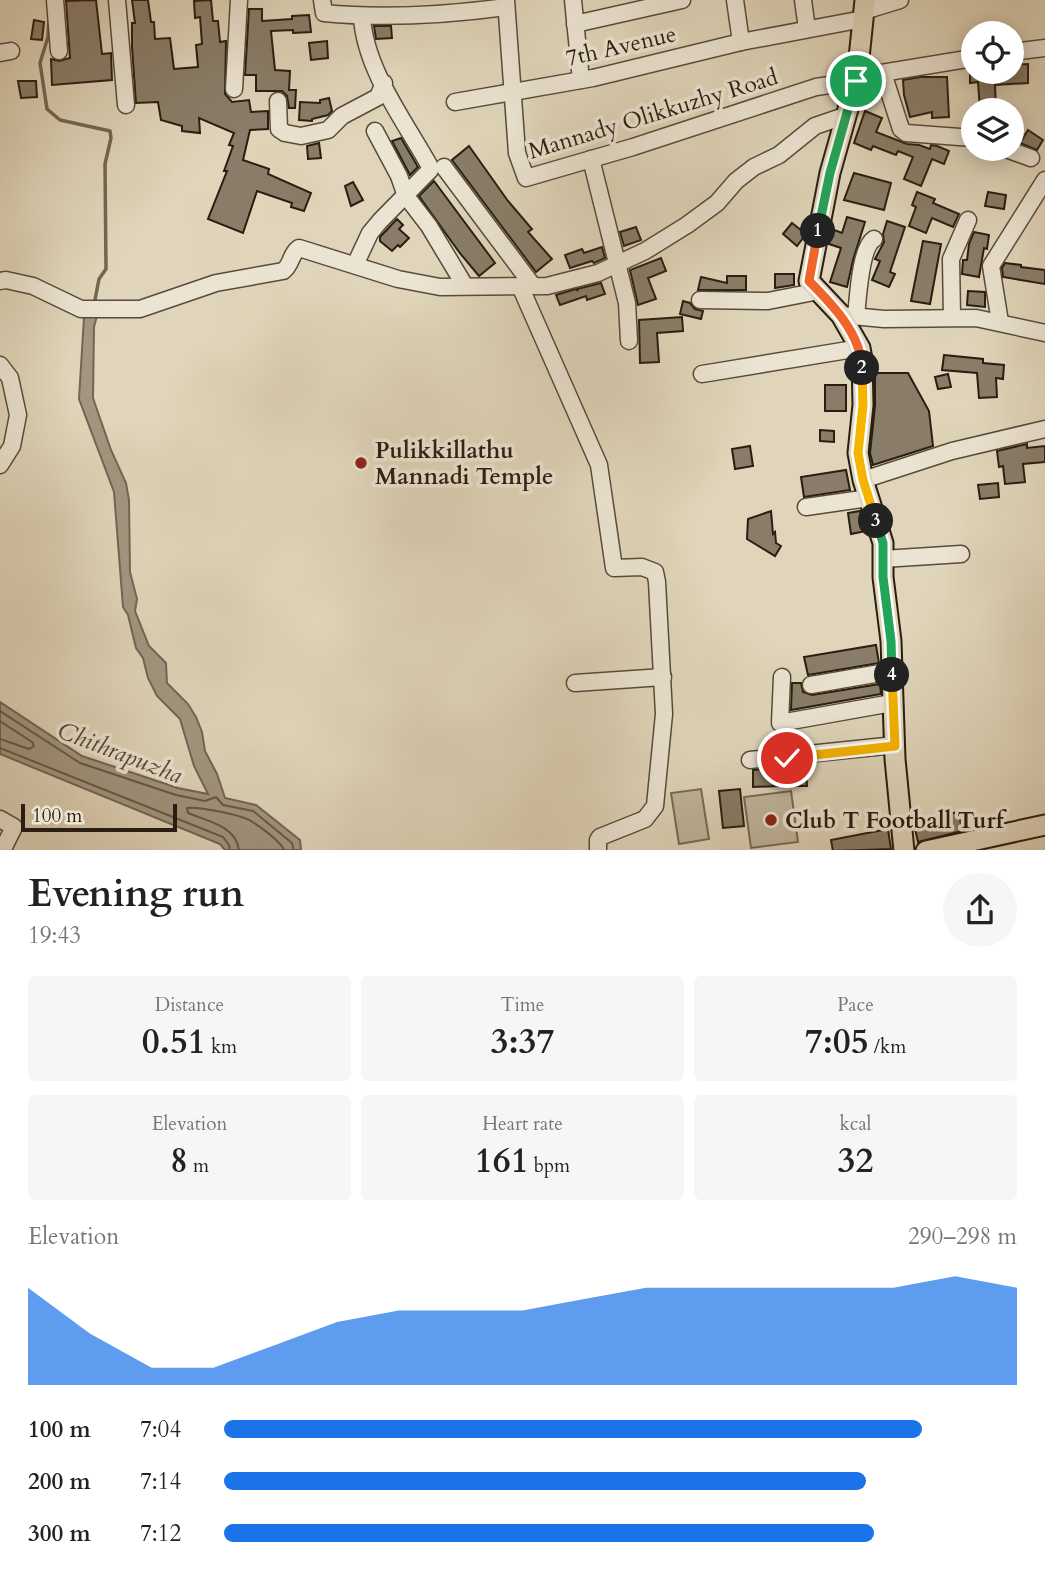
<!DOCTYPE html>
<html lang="en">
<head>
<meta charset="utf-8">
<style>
	body { margin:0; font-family:Cardo,serif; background:#f6f6f6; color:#222; height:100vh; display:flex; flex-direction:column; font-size:26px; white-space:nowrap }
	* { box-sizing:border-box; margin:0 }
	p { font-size:23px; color:#767676 }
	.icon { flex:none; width:38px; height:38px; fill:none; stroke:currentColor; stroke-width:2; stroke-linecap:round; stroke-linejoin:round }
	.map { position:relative; height:850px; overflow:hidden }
	.sheet { display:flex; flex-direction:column; background:#fff; flex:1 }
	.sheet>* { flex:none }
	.tools { position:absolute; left:961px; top:21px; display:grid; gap:14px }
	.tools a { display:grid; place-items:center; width:63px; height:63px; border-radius:50%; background:#fff; box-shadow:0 4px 18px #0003; font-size:35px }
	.scale { position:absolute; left:21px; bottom:18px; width:156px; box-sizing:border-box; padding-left:7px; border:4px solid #2a1d11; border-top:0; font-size:19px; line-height:24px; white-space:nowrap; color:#2a1d11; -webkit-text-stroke:5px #ebe4d2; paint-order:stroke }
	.pin { position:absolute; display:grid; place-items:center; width:60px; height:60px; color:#fff; margin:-30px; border:4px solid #fff; border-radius:50%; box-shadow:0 2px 7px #0007 }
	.km { position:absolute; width:35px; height:35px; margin:-18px; border-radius:50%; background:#222; color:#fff; font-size:19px; line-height:35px; text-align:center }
	.round { display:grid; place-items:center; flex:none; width:74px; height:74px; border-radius:37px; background:#f6f6f6 }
	.head { display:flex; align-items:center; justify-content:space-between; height:119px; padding:0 28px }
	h1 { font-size:38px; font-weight:800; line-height:52px }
	.figures { display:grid; grid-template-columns:repeat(3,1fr); gap:10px; height:119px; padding:7px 28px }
	.figures div { display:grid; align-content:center; border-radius:7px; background:#f6f6f6; text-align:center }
	.figures b { font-size:35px; font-weight:800 }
	.figures small { font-size:19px; font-weight:400 }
	.figures p { font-size:19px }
	.chart { height:196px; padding:14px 28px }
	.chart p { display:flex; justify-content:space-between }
	.chart svg { width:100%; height:126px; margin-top:7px; fill:#1a73e8; opacity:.7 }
	ul { padding:0 28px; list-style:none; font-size:23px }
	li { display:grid; grid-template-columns:112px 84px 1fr; align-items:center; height:52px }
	li i { height:18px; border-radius:9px; background:#1a73e8 }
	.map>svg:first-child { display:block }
</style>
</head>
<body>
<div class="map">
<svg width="1045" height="851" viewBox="0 0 1045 851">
	<rect width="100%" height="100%" fill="#e0d5ba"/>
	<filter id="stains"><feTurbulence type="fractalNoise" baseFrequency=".00286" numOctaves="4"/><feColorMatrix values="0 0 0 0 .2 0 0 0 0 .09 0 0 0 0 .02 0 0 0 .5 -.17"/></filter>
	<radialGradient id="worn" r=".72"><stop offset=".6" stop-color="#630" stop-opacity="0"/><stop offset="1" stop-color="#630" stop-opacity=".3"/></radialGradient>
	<!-- green -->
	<g fill="#c1b69d" stroke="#766a57" stroke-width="2">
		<path d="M 701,789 L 709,839 L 679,844 L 671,793 Z"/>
		<path d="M 791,791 L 798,842 L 751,848 L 744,797 Z"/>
	</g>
	<!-- water -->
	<path fill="#a29681" stroke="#726654" stroke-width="2" d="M 98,312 L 94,327 L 93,398 L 111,450 L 126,483 L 129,500 L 130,572 L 137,599 L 135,611 L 149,646 L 166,663 L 167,683 L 188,704 L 196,717 L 202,732 L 205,751 L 217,774 L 225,798 L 256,805 L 300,840 L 301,850 L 225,850 L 220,844 L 0,754 L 0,702 L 82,756 L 178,788 L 208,794 L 194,766 L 180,719 L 157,696 L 148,678 L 143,658 L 136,648 L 128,615 L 123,607 L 114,492 L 79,399 L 84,317 Z"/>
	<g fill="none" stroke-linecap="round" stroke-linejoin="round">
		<!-- shore -->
		<g stroke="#665a49" stroke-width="2">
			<path d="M 0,711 L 80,763 L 176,795 L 205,801 L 216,797 L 223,805 L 253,811 L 292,843 L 294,851"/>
			<path d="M 0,721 L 32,742 L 34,746 L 29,749 L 0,739"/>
			<path d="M 0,748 L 223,837 L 229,845 L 230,851"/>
			<path d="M 239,851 C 237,826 207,821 188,813 L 187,808 C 198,806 241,815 251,821 C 262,828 279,840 285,851"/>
		</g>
		<!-- stream -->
		<path stroke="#726654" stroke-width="3.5" d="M 49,17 L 48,37 L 40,63 L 47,109 L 60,120 L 110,131 L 111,138 L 105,164 L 106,269 L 99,279 L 94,305"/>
	</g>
	<!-- building -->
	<g fill="#897d69" stroke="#2a1d11" stroke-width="2">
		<path d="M 96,0 L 102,54 L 111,53 L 112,80 L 52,85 L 51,59 L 59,61 L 70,58 L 66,1 Z"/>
		<path d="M 132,0 L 148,0 L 151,22 L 154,22 L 155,39 L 170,38 L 174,69 L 198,67 L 196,45 L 202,44 L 200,17 L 195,18 L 194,1 L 211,0 L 213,21 L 218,21 L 220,42 L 226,41 L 225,94 L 232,102 L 249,100 L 251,112 L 268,111 L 268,129 L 250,130 L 243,160 L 269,169 L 268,174 L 311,193 L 304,211 L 291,207 L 292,203 L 257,191 L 243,233 L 208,219 L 227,171 L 224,171 L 233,146 L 229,145 L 234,133 L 199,118 L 200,133 L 182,131 L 182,126 L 161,120 L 158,102 L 136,103 L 132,47 L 132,23 L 135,23 Z"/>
		<path d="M 249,9 L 262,9 L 262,21 L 292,19 L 292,16 L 309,15 L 311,32 L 293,33 L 293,30 L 271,31 L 275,70 L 290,71 L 289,90 L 296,90 L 295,108 L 289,108 L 287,96 L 282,91 L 256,91 L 256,75 L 245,75 Z"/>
		<path d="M 34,20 L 44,22 L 42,40 L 31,39 Z"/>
		<path d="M 374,26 L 391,26 L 392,38 L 376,39 Z"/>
		<path d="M 327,41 L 328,58 L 311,60 L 309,43 Z"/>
		<path d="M 1028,64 L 1028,83 L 995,85 L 996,110 L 980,110 L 978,82 L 970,83 L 970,72 L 1012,72 L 1012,65 Z"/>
		<path d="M 920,77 L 947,77 L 949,117 L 932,118 L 932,112 L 910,117 L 904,95 L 903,80 Z"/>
		<path d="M 18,81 L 36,81 L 37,97 L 21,98 Z"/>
		<path d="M 329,98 L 332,111 L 328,115 L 312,119 L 312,121 L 299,120 L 300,102 L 320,103 L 320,100 Z"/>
		<path d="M 865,111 L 882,118 L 876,132 L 907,144 L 919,145 L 930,149 L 931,145 L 937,146 L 949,151 L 944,164 L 932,159 L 921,186 L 904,179 L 913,157 L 898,151 L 896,155 L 873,146 L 871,150 L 854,143 Z"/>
		<path d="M 1028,130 L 1043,140 L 1037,150 L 1020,143 Z"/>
		<path d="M 401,138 L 418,167 L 410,175 L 392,141 Z"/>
		<path d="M 319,143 L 321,158 L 308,159 L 307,146 Z"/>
		<path d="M 469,146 L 508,201 L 532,229 L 528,232 L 552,259 L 536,272 L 452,160 Z"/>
		<path d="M 854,173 L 891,183 L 884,210 L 844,200 Z"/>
		<path d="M 434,181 L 495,263 L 479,276 L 459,252 L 419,196 Z"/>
		<path d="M 353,182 L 363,200 L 351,206 L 345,186 Z"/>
		<path d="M 917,192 L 935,199 L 933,203 L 959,214 L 953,227 L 932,218 L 926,233 L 909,226 L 916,207 L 912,205 Z"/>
		<path d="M 988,192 L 1006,195 L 1004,209 L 985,206 Z"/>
		<path d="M 847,217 L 865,222 L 853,260 L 847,287 L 830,282 L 841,248 L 829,244 L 832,229 L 842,233 Z"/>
		<path d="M 397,219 L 403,225 L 399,229 L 409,238 L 400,247 L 398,245 L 392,251 L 380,241 L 380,237 Z"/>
		<path d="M 887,221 L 905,227 L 890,272 L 895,274 L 889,287 L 872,280 L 880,261 L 875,259 L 884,242 L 883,234 Z"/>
		<path d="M 792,223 L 806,234 L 797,246 L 783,234 Z"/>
		<path d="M 636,227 L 641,240 L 624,246 L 620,232 Z"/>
		<path d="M 974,232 L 989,235 L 987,249 L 984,248 L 979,277 L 962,274 L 963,260 L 967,260 L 969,244 Z"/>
		<path d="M 923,241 L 941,244 L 930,304 L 911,301 Z"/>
		<path d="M 602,247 L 605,258 L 594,263 L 592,261 L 570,268 L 565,255 L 582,249 L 584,253 Z"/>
		<path d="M 661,258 L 666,271 L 648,278 L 656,299 L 638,305 L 630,270 Z"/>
		<path d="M 1005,263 L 1021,265 L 1021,267 L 1045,270 L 1045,284 L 1003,277 L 1002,268 Z"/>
		<path d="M 775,274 L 794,274 L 794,285 L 775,288 Z"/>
		<path d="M 727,276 L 746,276 L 746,290 L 698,290 L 701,277 L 727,283 Z"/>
		<path d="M 601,283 L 605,294 L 587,300 L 586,296 L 560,305 L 556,295 L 576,289 L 578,291 L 577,289 Z"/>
		<path d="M 968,291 L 985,292 L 985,307 L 967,305 Z"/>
		<path d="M 683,301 L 690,303 L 695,309 L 703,311 L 701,319 L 680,314 Z"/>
		<path d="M 682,317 L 683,331 L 657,333 L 659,362 L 640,363 L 639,320 Z"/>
		<path d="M 944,355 L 983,359 L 983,363 L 1004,365 L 1003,379 L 996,378 L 997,397 L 979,398 L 977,373 L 942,370 Z"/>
		<path d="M 875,373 L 908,373 L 929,411 L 933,446 L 873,465 L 870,453 L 875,406 Z"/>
		<path d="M 948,374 L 951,387 L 938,389 L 935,377 Z"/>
		<rect x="825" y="385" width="21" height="26"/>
		<path d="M 820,430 L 834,431 L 834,442 L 820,441 Z"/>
		<path d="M 1027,444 L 1027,448 L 1045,446 L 1045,462 L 1023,464 L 1025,482 L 1005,484 L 1003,466 L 999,467 L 997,451 Z"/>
		<path d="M 750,446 L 753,466 L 735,469 L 732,449 Z"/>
		<path d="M 846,470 L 850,490 L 804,497 L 801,477 Z"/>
		<path d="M 998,483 L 999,497 L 980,499 L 978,485 Z"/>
		<path d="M 771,511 L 773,534 L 775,532 L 776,543 L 781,546 L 775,556 L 747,539 L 748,519 Z"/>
		<path d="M 860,511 L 866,531 L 851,534 L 848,513 Z"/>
		<path d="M 876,645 L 879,663 L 808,675 L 804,657 Z"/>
		<path d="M 792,683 L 801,683 L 803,692 L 812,695 L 880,684 L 881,694 L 791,710 Z"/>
		<path d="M 806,765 L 807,786 L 794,786 L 793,766 Z"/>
		<path d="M 777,768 L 778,786 L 753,787 L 753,770 Z"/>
		<path d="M 740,789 L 744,826 L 723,828 L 719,791 Z"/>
		<path d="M 959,812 L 962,831 L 918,842 L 913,820 Z"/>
		<path d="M 888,829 L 891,849 L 833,851 L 831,840 Z"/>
	</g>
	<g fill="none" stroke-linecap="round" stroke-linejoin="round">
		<!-- minor casing -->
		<g stroke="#584b3b" stroke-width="19">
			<g id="minor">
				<path d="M 55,0 L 59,51"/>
				<path d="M 117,0 L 126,105"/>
				<path d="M 322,0 L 324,13 C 385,19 446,15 506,7"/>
				<path d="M 506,0 L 517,153 L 526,178 L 633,147 L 816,87 L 856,81"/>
				<path d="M 573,0 L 581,80"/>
				<path d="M 735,0 L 741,42"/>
				<path d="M 803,0 L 807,29"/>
				<path d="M 864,11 L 900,0"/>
				<path d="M 575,24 L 682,0"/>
				<path d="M 1012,52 L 1045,48"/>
				<path d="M 0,53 L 11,51"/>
				<path d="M 883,73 L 901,129 L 906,133 L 973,138"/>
				<path d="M 857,77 L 973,58"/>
				<path d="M 234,89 L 239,0"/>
				<path d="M 278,101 L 279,129 L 285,133 L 301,136 L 328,130 L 342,116 L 378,97 L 384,83"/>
				<path d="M 455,102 L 593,78 L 741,42 L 863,19"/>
				<path d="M 375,131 L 399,176 L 406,196 L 429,226 L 465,286"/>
				<path d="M 1006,149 L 1031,158"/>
				<path d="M 591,159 L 627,303 L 629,341"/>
				<path d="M 444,167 L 533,286"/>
				<path d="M 355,265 L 370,233 L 380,221 L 430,170 L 429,165 C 404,120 365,69 362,17"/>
				<path d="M 0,281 L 6,280 L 33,286 L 81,309 L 140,309 L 216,283 L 283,271 C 292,265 290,254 299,248 L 398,279 L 440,287 L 547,286 L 598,273 L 645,251 L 687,225 L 717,203 L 736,181 L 754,167 L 779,155 L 815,126 L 847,115"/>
				<path d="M 520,286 L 599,465 L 614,568 L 642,567 L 655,572 L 657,582 L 664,714 L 655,806 L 645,819 L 600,837 L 598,840 L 598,851"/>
				<path d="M 700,300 L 768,301 L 819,291"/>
				<path d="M 841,315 L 884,319 L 976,318 L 1045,333"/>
				<path d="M 856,316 C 858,299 860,248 874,239"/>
				<path d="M 952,317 L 951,259 L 968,220"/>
				<path d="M 1000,322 L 991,266 L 1045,180"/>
				<path d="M 0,365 L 10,378 L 18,415 L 12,446 L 0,465"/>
				<path d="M 702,374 L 860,348"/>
				<path d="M 863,480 L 952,451 L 1045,429"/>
				<path d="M 806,507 L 869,498"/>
				<path d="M 883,559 L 961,554"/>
				<path d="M 782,677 L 780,723 L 892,703"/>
				<path d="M 575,683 L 663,677"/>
				<path d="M 811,685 L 892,671"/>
				<path d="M 750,760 L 895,745"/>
				<path d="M 0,819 L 14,827 L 2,851"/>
			</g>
		</g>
		<!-- major casing -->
		<g stroke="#2a1d11" stroke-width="23">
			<g id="major">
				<path d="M 865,0 L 857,77 L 830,173 L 809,281 L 841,315 L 860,348 L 862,359 L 863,405 L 858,453 L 863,480 L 883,543 L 883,577 L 891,641 L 895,759 L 904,851"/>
				<path d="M 926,851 L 1045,825"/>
			</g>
		</g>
		<!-- minor -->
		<use href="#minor" stroke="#ebe4d2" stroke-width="16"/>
		<!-- major -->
		<use href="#major" stroke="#e0d5ba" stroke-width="19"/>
	</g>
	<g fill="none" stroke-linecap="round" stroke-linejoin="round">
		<!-- split-1 casing -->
		<g stroke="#fff" stroke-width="14">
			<path id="split-1" d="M 818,231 L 830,173 L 856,81"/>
		</g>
		<!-- split-2 casing -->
		<g stroke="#fff" stroke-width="14">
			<path id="split-2" d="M 818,231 L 809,281 C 832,304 861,334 862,368"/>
		</g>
		<!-- split-3 casing -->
		<g stroke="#fff" stroke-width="14">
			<path id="split-3" d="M 862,368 L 863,405 L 858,453 L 863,480 L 876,521"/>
		</g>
		<!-- split-4 casing -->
		<g stroke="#fff" stroke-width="14">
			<path id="split-4" d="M 876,521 L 883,543 L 883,577 L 891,641 L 892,675"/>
		</g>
		<!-- split-5 casing -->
		<g stroke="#fff" stroke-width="14">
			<path id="split-5" d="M 787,758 L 895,746 L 892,675"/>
		</g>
		<!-- split-1 -->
		<use href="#split-1" stroke="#22a559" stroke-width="9"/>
		<!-- split-2 -->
		<use href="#split-2" stroke="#f0652b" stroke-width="9"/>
		<!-- split-3 -->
		<use href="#split-3" stroke="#f5b400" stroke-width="9"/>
		<!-- split-4 -->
		<use href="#split-4" stroke="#22a559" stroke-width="9"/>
		<!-- split-5 -->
		<use href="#split-5" stroke="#f5b400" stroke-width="9"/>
	</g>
	<!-- markers -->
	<g fill="#8f2418" stroke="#ebe4d2" stroke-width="2.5">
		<circle cx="361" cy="463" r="7"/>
		<circle cx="771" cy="820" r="7"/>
	</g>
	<g text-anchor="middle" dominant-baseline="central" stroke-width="7" stroke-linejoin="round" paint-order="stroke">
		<!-- street labels -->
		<g font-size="23" fill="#2a1d11" stroke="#ebe4d2">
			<text transform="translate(621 46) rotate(-13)">7th Avenue</text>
			<text transform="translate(653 114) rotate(-17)">Mannady Olikkuzhy Road</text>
		</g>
		<!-- poi labels -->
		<g font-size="23" font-weight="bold" fill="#2a1d11" stroke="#ebe4d2" text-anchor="start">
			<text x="375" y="450">Pulikkillathu<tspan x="375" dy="26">Mannadi Temple</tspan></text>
			<text x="785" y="820">Club T Football Turf</text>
		</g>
		<!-- water labels -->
		<g font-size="24" font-style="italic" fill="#544738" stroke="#ebe4d2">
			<text transform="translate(120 753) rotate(21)">Chithrapuzha</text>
		</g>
	</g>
	<rect width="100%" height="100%" filter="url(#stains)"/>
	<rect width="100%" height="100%" fill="url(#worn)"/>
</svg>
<div class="tools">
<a><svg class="icon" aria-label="locate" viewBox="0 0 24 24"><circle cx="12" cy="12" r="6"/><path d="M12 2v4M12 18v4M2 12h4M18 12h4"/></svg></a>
<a><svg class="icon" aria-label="layers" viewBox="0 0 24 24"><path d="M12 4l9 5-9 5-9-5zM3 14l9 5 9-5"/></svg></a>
</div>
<div class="scale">100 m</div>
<div class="pin" style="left:856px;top:81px;background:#1e9e55"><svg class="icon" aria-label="arrive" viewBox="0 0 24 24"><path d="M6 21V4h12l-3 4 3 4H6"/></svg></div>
<div class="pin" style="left:787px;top:758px;background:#d93025"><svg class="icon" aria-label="check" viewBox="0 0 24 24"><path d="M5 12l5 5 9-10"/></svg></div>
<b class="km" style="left:818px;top:231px">1</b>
<b class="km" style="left:862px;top:368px">2</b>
<b class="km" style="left:876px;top:521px">3</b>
<b class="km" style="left:892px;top:675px">4</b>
</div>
<section class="sheet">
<div class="head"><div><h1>Evening run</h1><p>19:43</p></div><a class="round"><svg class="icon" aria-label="share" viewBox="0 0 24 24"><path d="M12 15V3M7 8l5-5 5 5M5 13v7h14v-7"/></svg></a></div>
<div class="figures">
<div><p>Distance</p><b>0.51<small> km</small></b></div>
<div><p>Time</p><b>3:37</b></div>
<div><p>Pace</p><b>7:05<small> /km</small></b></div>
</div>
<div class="figures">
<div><p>Elevation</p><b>8<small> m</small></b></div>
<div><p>Heart rate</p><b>161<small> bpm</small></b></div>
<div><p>kcal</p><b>32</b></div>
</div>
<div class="chart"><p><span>Elevation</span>290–298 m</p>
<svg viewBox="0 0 160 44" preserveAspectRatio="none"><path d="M0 44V10L10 26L20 38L30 38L40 30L50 22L60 18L70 18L80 18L90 14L100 10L110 10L120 10L130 10L140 10L150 6L160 10V44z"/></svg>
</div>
<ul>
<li><b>100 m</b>7:04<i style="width:88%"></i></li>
<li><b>200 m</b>7:14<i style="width:81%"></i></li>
<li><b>300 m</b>7:12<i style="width:82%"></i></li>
</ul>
</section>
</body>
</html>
